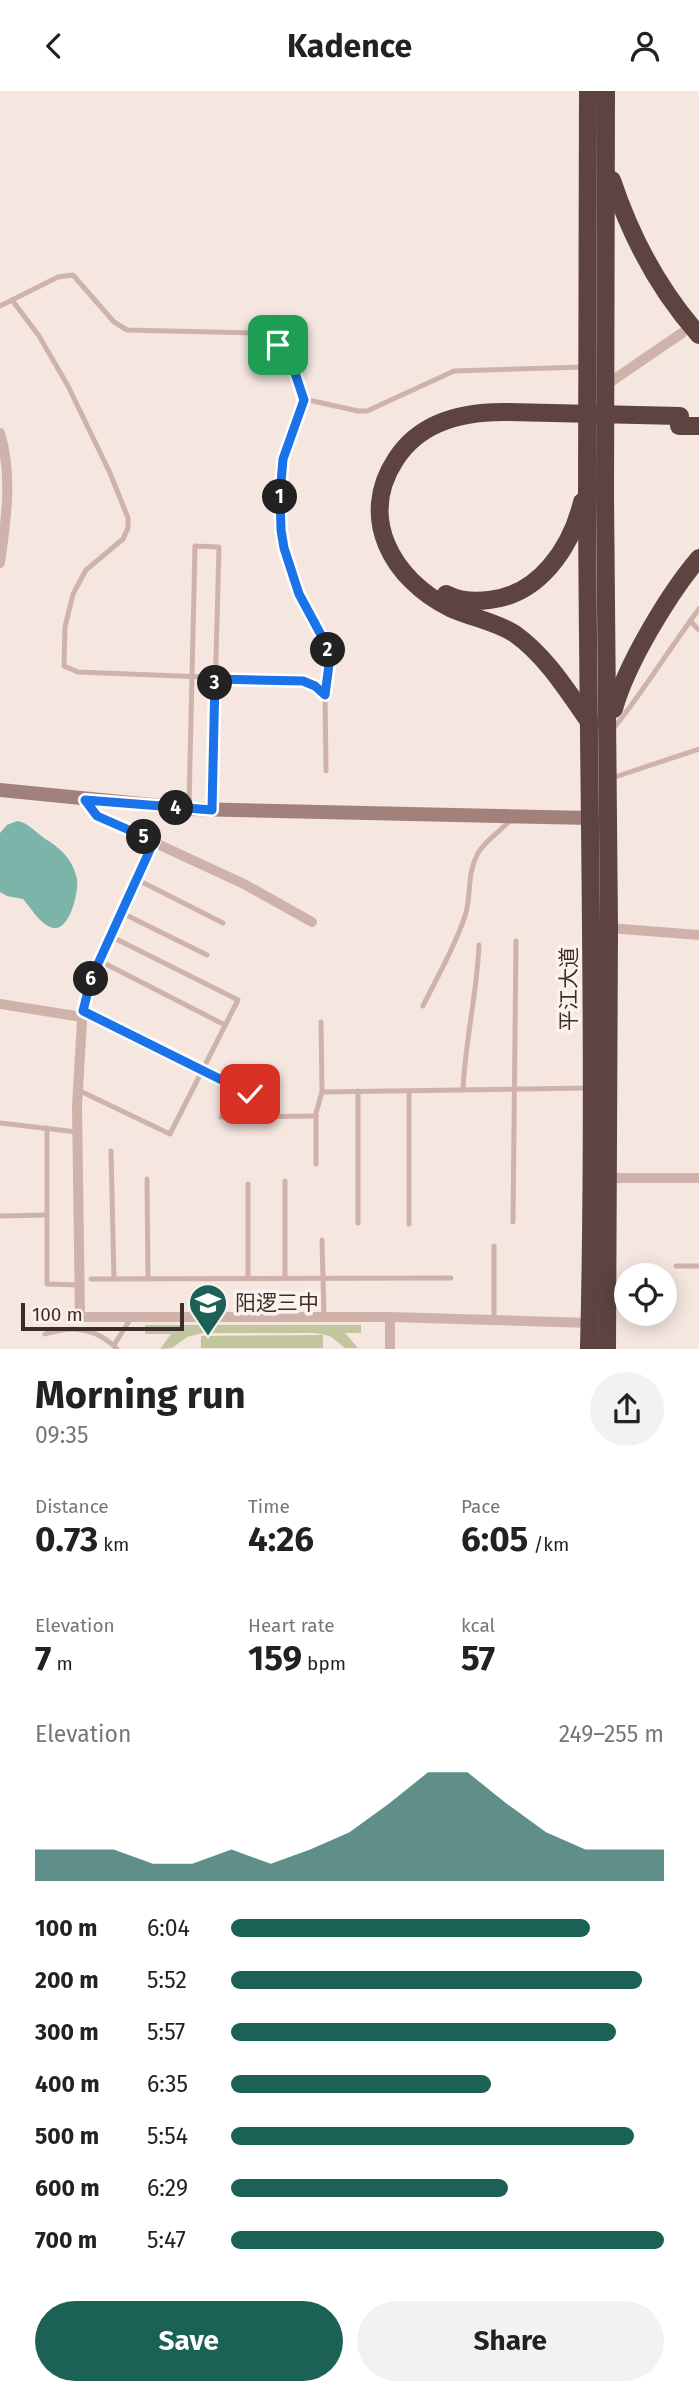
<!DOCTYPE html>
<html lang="en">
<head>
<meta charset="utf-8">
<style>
	body { margin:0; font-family:"Fira Sans","Noto Sans SC",sans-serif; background:#f2f2f2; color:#222; height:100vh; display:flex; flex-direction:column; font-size:26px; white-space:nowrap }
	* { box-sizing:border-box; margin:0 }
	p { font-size:23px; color:#767676 }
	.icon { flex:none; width:38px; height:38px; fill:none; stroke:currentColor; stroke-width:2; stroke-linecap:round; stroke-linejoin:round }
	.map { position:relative; height:1258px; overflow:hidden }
	.drawer { display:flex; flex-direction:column; background:#fff; flex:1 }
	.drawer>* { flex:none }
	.fabs { position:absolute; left:614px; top:1172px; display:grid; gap:14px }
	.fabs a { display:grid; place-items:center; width:63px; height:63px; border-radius:50%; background:#fff; box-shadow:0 4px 18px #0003; font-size:35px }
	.scale { position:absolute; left:21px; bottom:18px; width:163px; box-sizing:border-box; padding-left:7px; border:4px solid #3c2c2a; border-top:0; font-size:19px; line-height:24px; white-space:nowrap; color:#3c2c2a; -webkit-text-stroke:5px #fcf2ed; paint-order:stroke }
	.pin { position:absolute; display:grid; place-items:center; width:60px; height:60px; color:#fff; margin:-30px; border-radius:14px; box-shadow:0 4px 10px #0006 }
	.km { position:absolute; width:35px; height:35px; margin:-18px; border-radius:50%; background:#222; color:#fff; font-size:19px; line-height:35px; text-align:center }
	.round { display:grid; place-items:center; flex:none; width:74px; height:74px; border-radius:37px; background:#f2f2f2 }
	.headline { display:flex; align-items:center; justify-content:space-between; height:119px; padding:0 35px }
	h1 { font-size:38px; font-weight:700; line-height:52px }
	.metrics { display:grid; grid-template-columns:repeat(3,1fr); gap:10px; height:119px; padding:7px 35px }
	.metrics div { display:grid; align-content:center }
	.metrics b { font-size:35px; font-weight:700 }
	.metrics small { font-size:19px; font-weight:400 }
	.metrics p { font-size:19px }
	.chart { height:196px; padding:14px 35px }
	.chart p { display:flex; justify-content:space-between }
	.chart svg { width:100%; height:126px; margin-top:7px; fill:#1c6156; opacity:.7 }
	.action { display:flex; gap:14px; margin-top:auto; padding:14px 35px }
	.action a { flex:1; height:80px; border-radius:42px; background:#1c6156; color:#fff; font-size:28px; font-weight:700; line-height:80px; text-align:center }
	.action a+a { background:#f2f2f2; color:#222 }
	ul { padding:0 35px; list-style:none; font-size:23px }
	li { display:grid; grid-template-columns:112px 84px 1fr; align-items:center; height:52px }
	li i { height:18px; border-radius:9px; background:#1c6156 }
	header { display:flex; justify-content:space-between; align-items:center; height:91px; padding:0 35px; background:#fff; font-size:32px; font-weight:700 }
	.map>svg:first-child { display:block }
</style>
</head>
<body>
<header><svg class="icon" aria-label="back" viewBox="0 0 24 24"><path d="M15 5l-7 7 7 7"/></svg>Kadence<svg class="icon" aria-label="person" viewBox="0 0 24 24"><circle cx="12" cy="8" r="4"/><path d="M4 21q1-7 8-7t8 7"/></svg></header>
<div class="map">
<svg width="699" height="1258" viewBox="0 0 699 1258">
	<rect width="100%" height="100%" fill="#f5e6e0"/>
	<!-- green -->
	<g fill="#c1c69e">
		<path d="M 145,1234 L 361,1234 L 361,1242 L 345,1242 L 358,1257 L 345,1257 L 330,1245 L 315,1242 L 203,1242 L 187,1246 L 172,1257 L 160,1258 L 171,1243 L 145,1243 Z"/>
		<path d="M 323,1244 L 323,1257 L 201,1257 L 201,1245 Z"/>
	</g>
	<!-- water -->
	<path fill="#7cb4aa" d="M 17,730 C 29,732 34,740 44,747 C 60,757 73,768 77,788 C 79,800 70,839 54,837 C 41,835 31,817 23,808 L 7,805 L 0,801 L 0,742 L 7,734 Z"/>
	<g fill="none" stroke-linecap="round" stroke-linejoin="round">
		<!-- lane -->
		<g stroke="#cfb3aa" stroke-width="5">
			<path d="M 12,209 L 39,245 L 68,295 L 110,382 L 128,427 L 128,437 L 123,448 L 86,479 L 73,503 L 65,536 L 64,575 L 78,581 L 303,590 L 315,595 L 325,604 L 326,680"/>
			<path d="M 0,215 L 58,186 L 73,184 L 114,231 L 127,239 L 260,242 L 272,249 L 287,264 L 304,308 L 283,368 L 280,403 L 281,440 L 284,458 L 299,504 L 327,555 L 330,567 L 325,604"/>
			<path d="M 304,308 L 358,320 L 367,320 L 454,280 L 584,276"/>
			<path d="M 690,530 L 699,539"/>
			<path d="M 613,638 C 644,600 669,558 699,518"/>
			<path d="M 612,687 L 699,658"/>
			<path d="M 189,715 L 195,455 L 219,456 L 212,715"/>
			<path d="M 136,788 L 223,832"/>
			<path d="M 122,822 L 207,864"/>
			<path d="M 100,870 L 225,934"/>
			<path d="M 423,915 C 437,886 455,856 465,825 C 472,804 466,784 478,762 C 487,747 502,740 512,727"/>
			<path d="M 83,920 L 250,1003"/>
			<path d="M 78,999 L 170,1043 L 238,909 L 110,845"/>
			<path d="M 463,999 C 465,950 477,903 479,854"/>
			<path d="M 358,1000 L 358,1132"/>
			<path d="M 409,1000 L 409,1133"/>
			<path d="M 322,1001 L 588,997"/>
			<path d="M 221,1026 L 316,1025"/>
			<path d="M 0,1032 L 77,1041"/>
			<path d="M 47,1037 L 47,1193 L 79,1194"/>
			<path d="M 111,1060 L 114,1188"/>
			<path d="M 316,1073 L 316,1022 L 322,1001 L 321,931"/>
			<path d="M 147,1088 L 148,1188"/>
			<path d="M 285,1090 L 285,1187"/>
			<path d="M 0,1125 L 47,1124"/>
			<path d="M 513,1131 L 516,850"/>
			<path d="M 322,1149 L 324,1226"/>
			<path d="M 494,1155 L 494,1230"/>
			<path d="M 676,1175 L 699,1175"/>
			<path d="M 91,1188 L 451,1187"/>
			<path d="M 248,1188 L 248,1093"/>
			<path d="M 45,1243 C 72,1234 97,1237 117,1258"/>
			<path d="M 114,1254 L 131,1227"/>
		</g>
		<!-- street -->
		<g stroke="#cfb3aa" stroke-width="10">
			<path d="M 606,294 L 682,242"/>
			<path d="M 0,342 C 13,386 6,429 0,472"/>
			<path d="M 85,709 L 97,725 L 244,793 L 312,831"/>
			<path d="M 154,750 L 91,888 L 84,909 L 82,930 L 77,1015 L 80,1226 L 390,1226 L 590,1232"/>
			<path d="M 609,837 L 699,844"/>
			<path d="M 0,913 L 82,926"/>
			<path d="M 609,1087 L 699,1087"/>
			<path d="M 390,1258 L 390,1226"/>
		</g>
		<!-- secondary -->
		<path stroke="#a3817b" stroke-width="14" d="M 0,699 L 192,718 L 591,727"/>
		<!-- highway -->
		<g stroke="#5d4341" stroke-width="18">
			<path d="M 588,0 C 588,135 587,270 587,404 C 588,689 596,973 589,1258"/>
			<path d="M 606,0 L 605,405 L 609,837 L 607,1258"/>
			<path d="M 612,89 C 631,146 659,199 699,244"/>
			<path d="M 509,321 C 466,320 421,329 396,368 C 357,427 393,489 450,517 C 472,527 495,530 515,543 C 547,566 568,601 590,632"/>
			<path d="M 679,335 L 699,335"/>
			<path d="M 446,503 C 460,510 473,511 489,509 C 539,504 571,457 582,411"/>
			<path d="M 614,618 C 626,574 669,502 699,467"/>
		</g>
		<!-- highway-bridge -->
		<path stroke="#5d4341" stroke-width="18" d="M 509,321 L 680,325"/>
	</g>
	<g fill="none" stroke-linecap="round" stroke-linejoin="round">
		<!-- route casing -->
		<g stroke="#fff" stroke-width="14">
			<path id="route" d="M 250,1003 L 83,920 L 91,888 L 154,750 L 97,725 L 85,709 L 212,719 L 215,588 L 303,590 L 315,595 L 325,604 L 330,566 L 327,555 L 299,503 L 284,457 L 281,439 L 280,403 L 283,368 L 304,309 L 293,276 L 287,264 L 278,254"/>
		</g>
		<!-- route -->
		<use href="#route" stroke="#1a73e8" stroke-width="9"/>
	</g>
	<!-- icons -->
	<defs>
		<g id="school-pin" transform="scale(2.0125)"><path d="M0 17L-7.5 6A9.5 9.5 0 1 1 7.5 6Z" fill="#1c6156" stroke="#fcf2ed"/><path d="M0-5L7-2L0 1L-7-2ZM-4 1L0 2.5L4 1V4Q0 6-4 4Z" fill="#fff"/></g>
	</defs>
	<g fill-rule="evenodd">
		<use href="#school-pin" x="208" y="1212"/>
	</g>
	<g text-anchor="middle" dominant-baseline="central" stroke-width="7" stroke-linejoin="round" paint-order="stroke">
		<!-- street labels -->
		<g font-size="21" fill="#3c2c2a" stroke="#fcf2ed">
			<text transform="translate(569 898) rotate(-90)">平江大道</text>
		</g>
		<!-- poi labels -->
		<g font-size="21" fill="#3c2c2a" stroke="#fcf2ed" text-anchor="start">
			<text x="235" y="1212">阳逻三中</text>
		</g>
	</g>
</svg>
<div class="fabs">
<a><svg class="icon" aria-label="locate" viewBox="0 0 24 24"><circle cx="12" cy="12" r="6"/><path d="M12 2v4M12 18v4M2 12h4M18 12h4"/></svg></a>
</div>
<div class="scale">100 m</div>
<div class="pin" style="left:278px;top:254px;background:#1e9e55"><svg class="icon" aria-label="arrive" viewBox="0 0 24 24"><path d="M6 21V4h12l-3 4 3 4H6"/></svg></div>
<div class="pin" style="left:250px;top:1003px;background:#d93025"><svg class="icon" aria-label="check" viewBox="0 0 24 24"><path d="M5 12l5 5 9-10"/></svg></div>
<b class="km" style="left:280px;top:406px">1</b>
<b class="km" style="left:328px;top:559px">2</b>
<b class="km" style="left:215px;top:592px">3</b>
<b class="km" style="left:176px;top:717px">4</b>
<b class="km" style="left:144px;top:746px">5</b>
<b class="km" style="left:91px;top:888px">6</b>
</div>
<section class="drawer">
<div class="headline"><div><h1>Morning run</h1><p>09:35</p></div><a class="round"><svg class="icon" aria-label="share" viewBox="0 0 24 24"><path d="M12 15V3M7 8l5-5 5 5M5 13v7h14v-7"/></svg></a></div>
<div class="metrics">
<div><p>Distance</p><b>0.73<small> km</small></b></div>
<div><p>Time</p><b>4:26</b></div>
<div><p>Pace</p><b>6:05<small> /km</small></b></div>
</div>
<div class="metrics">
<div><p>Elevation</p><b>7<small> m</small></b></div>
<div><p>Heart rate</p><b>159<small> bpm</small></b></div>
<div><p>kcal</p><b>57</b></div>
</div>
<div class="chart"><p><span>Elevation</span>249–255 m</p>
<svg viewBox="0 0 160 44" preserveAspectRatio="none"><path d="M0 44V33L10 33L20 33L30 38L40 38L50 33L60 38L70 33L80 27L90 17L100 6L110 6L120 17L130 27L140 33L150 33L160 33V44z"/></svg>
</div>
<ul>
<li><b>100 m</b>6:04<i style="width:83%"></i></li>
<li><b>200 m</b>5:52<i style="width:95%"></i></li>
<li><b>300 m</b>5:57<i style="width:89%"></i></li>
<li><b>400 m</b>6:35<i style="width:60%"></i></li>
<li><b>500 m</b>5:54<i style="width:93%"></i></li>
<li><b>600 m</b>6:29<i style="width:64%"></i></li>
<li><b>700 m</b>5:47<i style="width:100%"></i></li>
</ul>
<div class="action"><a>Save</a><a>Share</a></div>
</section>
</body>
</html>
